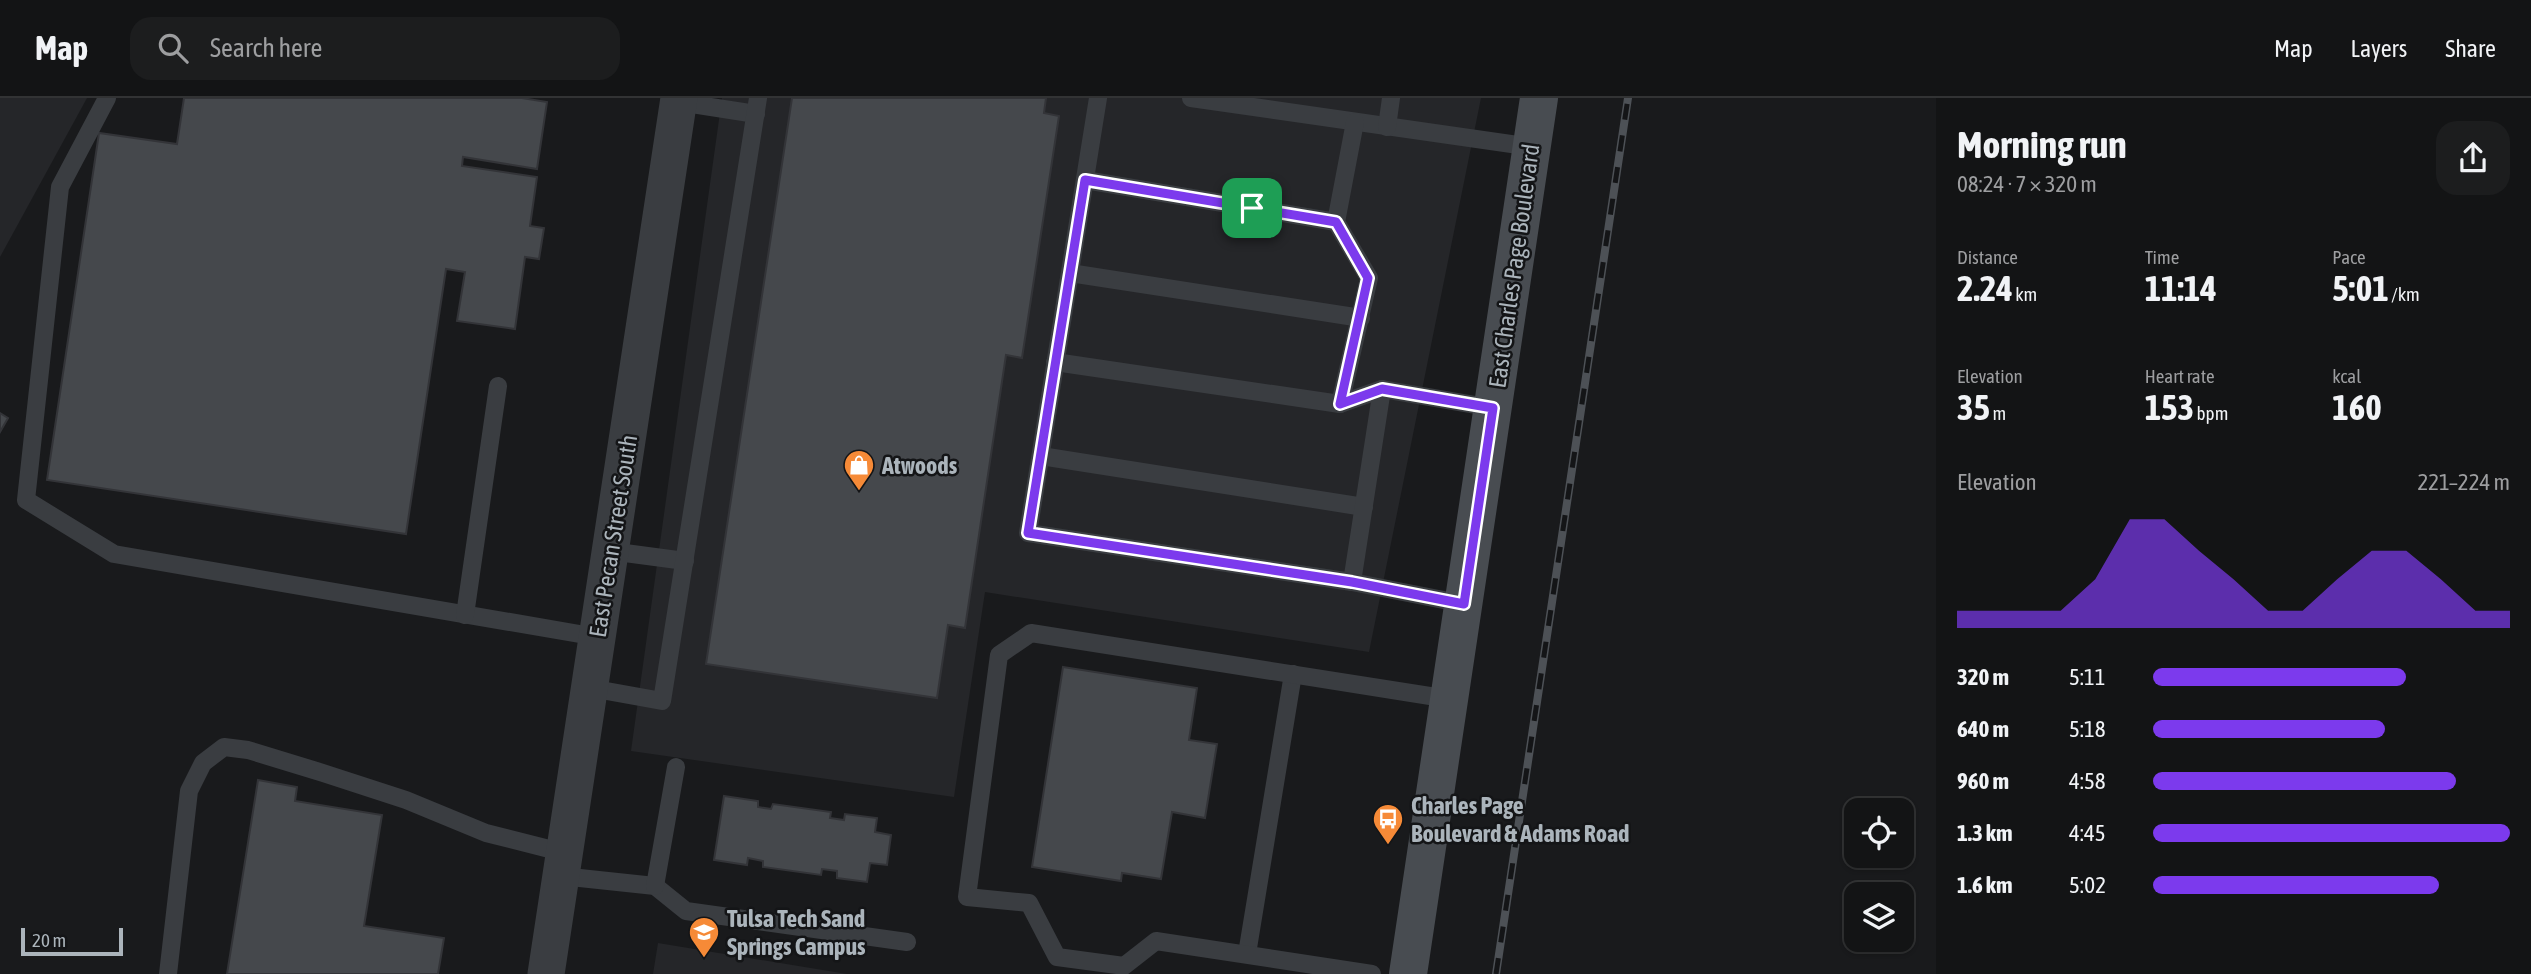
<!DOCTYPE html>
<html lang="en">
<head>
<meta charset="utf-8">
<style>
	body { margin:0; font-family:"Asap Condensed",sans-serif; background:#1c1d1e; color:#f1f3f6; height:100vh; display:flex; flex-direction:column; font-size:26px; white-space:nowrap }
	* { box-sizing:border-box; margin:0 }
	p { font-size:23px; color:#9d9ea0 }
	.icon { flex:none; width:38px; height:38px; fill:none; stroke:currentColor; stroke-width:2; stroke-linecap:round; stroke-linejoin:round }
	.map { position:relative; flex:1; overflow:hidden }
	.panel { display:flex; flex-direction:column; background:#131415; width:595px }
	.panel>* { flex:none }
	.buttons { position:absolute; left:1844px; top:700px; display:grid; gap:14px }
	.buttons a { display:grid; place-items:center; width:70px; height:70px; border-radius:14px; background:#131415; box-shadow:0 2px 5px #0004,0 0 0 2px #323334; font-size:35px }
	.scale { position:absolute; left:21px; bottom:18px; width:102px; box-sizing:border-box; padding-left:7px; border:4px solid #abb4bb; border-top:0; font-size:19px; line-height:24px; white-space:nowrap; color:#abb4bb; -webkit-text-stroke:5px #141517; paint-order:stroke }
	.pin { position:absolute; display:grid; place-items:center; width:60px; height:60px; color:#fff; margin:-30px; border-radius:14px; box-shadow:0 4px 10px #0006 }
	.round { display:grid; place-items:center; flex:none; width:74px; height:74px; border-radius:21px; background:#1c1d1e }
	.summary { display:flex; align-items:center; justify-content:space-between; height:119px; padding:0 21px }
	h1 { font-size:38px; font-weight:700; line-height:52px }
	.figures { display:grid; grid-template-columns:repeat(3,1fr); gap:10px; height:119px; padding:7px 21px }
	.figures div { display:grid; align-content:center }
	.figures b { font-size:35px; font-weight:700 }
	.figures small { font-size:19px; font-weight:400 }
	.figures p { font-size:19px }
	.chart { height:196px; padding:14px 21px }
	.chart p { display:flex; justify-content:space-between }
	.chart svg { width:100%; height:126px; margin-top:7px; fill:#7c3aed; opacity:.7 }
	ul { padding:0 21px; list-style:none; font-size:23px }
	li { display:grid; grid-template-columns:112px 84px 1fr; align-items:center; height:52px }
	li i { height:18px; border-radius:9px; background:#7c3aed }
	header { display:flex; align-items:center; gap:42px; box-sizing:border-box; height:98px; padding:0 35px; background:#131415; border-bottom:2px solid #323334 }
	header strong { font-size:33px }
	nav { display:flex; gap:38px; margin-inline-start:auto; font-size:24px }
	.search { width:490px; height:63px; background:#1c1d1e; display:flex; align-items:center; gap:18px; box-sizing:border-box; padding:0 24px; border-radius:21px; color:#9d9ea0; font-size:26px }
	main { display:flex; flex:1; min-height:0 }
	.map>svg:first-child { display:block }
</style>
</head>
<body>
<header>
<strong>Map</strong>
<div class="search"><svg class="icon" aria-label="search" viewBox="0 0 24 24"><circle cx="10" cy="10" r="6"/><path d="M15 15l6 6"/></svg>Search here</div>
<nav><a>Map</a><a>Layers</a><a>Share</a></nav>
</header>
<main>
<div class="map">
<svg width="1936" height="876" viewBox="0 0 1936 876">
	<rect width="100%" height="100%" fill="#191a1c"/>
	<!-- built -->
	<g fill="#252629">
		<path d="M 0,0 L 87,0 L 0,159 Z"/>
		<path d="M 722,0 L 1481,0 L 1369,554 L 985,494 L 954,699 L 631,653 Z"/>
		<path d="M 658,845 L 847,876 L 653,876 Z"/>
	</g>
	<!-- building -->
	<g fill="#45484c" stroke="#333438" stroke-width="2">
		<path d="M 184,0 L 522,0 L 547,4 L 537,71 L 463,59 L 462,68 L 537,79 L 530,128 L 544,130 L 539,161 L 525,159 L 515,231 L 457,223 L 465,174 L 446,171 L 406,436 L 47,382 L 99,35 L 177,46 Z"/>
		<path d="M 792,0 L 1046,0 L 1044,15 L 1059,18 L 1022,260 L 1006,257 L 965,530 L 948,527 L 937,600 L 706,566 Z"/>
		<path d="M 0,315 L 8,320 L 0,334 Z"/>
		<path d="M 1063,569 L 1197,590 L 1189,642 L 1217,646 L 1205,720 L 1172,714 L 1161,781 L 1122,775 L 1121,783 L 1032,769 Z"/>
		<path d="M 258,682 L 297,689 L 295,703 L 382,717 L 364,828 L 444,840 L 438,876 L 227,876 Z"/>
		<path d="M 724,698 L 758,703 L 758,709 L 771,711 L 773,706 L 831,714 L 830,720 L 844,722 L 845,716 L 877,720 L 875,734 L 891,737 L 887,767 L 870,765 L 867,784 L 837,780 L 837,773 L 822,771 L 821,777 L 763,769 L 763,763 L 748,760 L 747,767 L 714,762 Z"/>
	</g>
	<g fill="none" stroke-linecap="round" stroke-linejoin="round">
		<!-- service -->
		<g stroke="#3a3d41" stroke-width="18">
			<path d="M 107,0 L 60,89 L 26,402 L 114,456 L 597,539"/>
			<path d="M 1098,0 L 1028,435 L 1352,484 L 1464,506"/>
			<path d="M 1191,0 L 1532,49"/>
			<path d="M 679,4 L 756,16"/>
			<path d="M 1387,29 L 1391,0"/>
			<path d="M 1085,82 L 1336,124"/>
			<path d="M 1070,175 L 1361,220"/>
			<path d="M 1055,264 L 1340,306 L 1382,291 L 1493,310"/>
			<path d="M 1340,306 L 1369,180 L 1336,124 L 1355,24"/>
			<path d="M 1041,358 L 1364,409"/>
			<path d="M 610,453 L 685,463"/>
			<path d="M 1352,484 L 1382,291"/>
			<path d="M 465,517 L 498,288"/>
			<path d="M 590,590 L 662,603 L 758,0"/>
			<path d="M 561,778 L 655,788 L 686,813 L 907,844"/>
			<path d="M 655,788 L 676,669"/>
			<path d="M 1247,856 L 1293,576"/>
			<path d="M 168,876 L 189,693 L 203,665 L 224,649 L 248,652 L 323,675 L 406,702 L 486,735 L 565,755"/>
			<path d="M 1372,876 L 1156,843 L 1124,868 L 1057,859 L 1029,805 L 967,799 L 999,557 L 1031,535 L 1449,601"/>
		</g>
		<!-- minor -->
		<path stroke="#3a3d41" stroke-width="37" d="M 546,876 L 679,0"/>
		<!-- secondary -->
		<path stroke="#484c51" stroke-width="38" d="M 1408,876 L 1539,0"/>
		<!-- rail casing -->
		<g stroke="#4d5156" stroke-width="8">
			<path id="rail" d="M 1496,876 L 1628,0"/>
		</g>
		<!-- rail -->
		<use href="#rail" stroke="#141517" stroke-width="5" stroke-dasharray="16" stroke-linecap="butt"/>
	</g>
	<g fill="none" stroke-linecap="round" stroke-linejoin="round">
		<!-- route casing -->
		<g stroke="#fff" stroke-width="14">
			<path id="route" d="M 1085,82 L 1336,124 L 1368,180 L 1340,306 L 1382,291 L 1493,310 L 1464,506 L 1352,484 L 1028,435 Z"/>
		</g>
		<!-- route -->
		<use href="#route" stroke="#7c3aed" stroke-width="9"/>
	</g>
	<!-- icons -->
	<defs>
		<g id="shop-pin" transform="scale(1.575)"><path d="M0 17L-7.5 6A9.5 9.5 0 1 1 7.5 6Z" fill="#f68a37" stroke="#141517"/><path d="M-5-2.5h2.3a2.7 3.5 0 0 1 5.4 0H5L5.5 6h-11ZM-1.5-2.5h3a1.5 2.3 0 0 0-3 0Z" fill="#fff"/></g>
		<g id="bus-pin" transform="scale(1.575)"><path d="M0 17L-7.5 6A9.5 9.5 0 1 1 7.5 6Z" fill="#f68a37" stroke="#141517"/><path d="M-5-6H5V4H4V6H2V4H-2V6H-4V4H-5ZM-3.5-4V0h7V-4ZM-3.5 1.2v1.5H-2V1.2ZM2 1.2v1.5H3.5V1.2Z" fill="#fff"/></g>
		<g id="university-pin" transform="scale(1.575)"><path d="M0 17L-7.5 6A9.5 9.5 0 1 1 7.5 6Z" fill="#f68a37" stroke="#141517"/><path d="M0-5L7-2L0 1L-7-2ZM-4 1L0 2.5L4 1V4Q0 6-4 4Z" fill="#fff"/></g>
	</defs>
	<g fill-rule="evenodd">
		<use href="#shop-pin" x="859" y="367"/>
		<use href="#bus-pin" x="1388" y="721"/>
		<use href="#university-pin" x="704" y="834"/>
	</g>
	<g text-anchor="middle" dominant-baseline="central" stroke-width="5" stroke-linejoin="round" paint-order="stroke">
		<!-- street labels -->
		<g font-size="24" fill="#abb4bb" stroke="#141517">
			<text transform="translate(1514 168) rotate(-82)">East Charles Page Boulevard</text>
			<text transform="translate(613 438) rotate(-81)">East Pecan Street South</text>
		</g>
		<!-- poi labels -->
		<g font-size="24" font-weight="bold" fill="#abb4bb" stroke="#141517" text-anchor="start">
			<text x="882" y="367">Atwoods</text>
			<text x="1411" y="707">Charles Page<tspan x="1411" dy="28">Boulevard &amp; Adams Road</tspan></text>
			<text x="727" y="820">Tulsa Tech Sand<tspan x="727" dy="28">Springs Campus</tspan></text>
		</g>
	</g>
</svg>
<div class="buttons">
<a><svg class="icon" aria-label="locate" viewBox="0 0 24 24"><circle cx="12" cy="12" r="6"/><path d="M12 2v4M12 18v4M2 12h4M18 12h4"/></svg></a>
<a><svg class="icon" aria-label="layers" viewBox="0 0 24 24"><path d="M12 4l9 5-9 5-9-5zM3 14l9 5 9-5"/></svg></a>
</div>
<div class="scale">20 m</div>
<div class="pin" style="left:1252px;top:110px;background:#1e9e55"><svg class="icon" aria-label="arrive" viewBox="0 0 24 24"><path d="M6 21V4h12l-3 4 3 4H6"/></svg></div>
</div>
<section class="panel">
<div class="summary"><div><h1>Morning run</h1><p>08:24 · 7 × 320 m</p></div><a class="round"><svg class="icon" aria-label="share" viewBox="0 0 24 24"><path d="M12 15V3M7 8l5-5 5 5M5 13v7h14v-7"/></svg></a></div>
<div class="figures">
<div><p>Distance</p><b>2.24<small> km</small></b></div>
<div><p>Time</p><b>11:14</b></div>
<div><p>Pace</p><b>5:01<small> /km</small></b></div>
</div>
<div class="figures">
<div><p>Elevation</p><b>35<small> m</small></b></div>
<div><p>Heart rate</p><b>153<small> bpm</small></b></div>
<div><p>kcal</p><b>160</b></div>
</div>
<div class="chart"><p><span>Elevation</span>221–224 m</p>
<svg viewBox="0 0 160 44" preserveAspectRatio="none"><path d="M0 44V38L10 38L20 38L30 38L40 27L50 6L60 6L70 17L80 27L90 38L100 38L110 27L120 17L130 17L140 27L150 38L160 38V44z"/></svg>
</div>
<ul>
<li><b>320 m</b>5:11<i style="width:71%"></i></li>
<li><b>640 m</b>5:18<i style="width:65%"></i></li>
<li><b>960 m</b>4:58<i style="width:85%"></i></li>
<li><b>1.3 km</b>4:45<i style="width:100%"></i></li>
<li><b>1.6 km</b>5:02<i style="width:80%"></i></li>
</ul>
</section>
</main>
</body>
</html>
